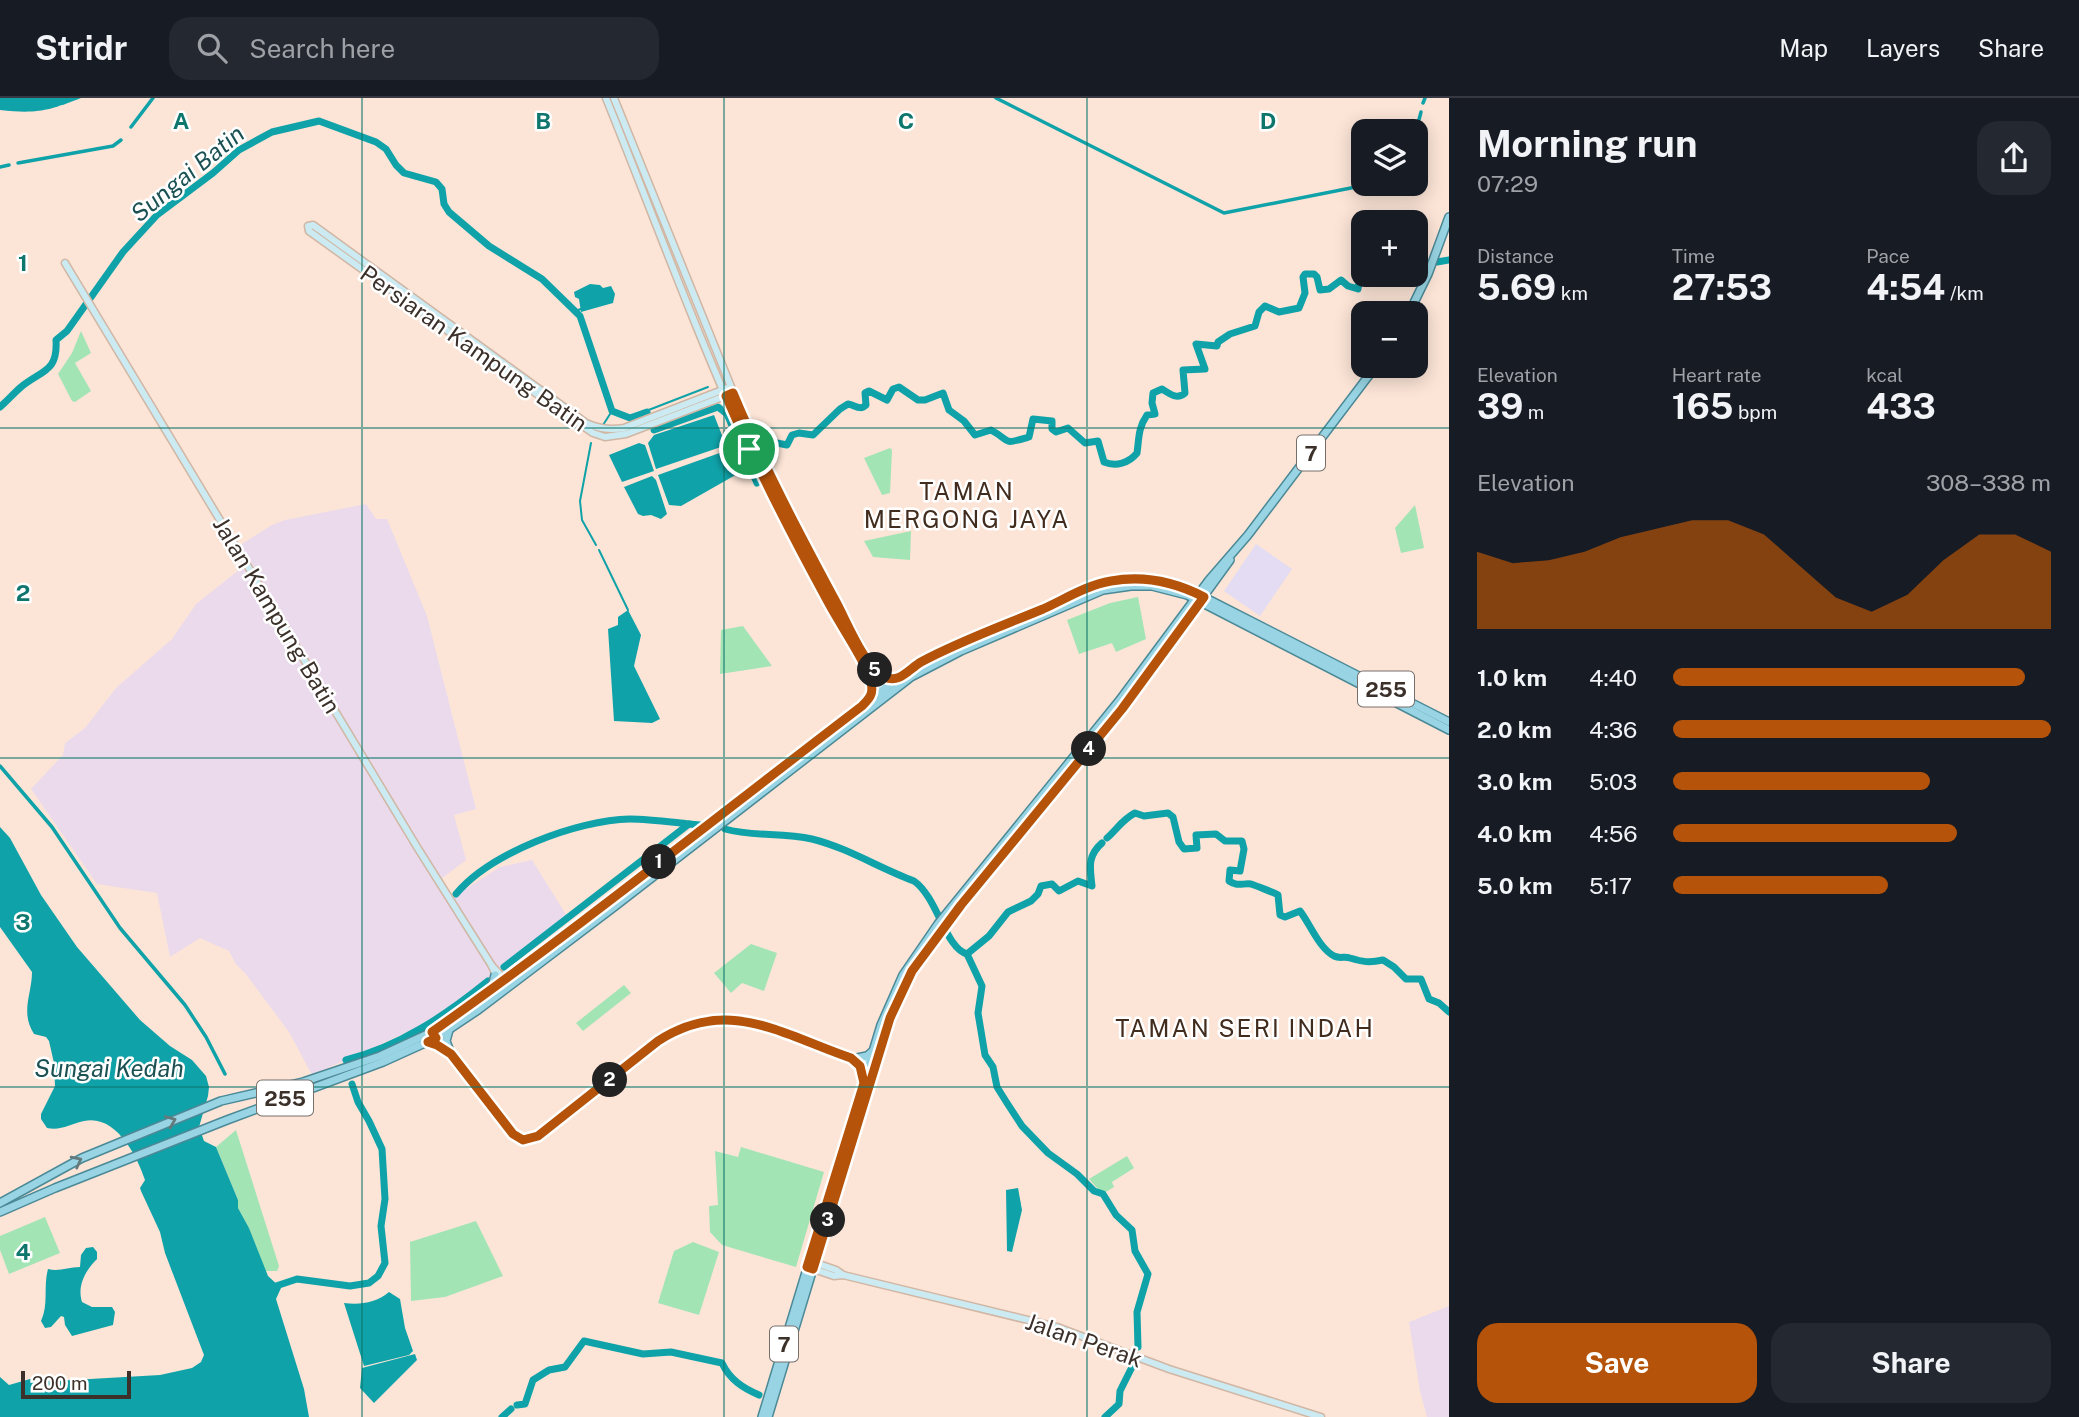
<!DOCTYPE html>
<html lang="en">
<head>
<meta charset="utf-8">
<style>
	body { margin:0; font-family:"Public Sans",sans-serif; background:#242831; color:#f1f3f6; height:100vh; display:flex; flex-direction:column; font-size:26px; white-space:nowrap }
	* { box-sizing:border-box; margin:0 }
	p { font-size:23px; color:#9ea1a6 }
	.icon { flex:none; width:38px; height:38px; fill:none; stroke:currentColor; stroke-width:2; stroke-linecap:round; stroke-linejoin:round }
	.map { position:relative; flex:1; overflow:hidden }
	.side { display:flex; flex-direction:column; background:#171b24; width:630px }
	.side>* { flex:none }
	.controls { position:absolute; left:1351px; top:21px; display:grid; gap:14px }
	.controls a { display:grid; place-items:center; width:77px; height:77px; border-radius:14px; background:#171b24; box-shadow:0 4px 18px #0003; font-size:35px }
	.scale { position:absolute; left:21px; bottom:18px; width:110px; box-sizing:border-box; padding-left:7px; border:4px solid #3c312a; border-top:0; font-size:19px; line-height:24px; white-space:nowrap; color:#3c312a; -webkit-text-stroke:5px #fff; paint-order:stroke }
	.pin { position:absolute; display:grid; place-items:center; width:60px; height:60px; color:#fff; margin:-30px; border:4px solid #fff; border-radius:50%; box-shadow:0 2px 7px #0007 }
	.km { position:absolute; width:35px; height:35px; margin:-18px; border-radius:50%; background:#222; color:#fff; font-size:19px; line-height:35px; text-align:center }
	.round { display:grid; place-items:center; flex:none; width:74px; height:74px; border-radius:21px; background:#242831 }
	.summary { display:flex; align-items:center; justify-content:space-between; height:119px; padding:0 28px }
	h1 { font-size:38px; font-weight:700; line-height:52px }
	.metrics { display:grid; grid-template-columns:repeat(3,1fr); gap:10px; height:119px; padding:7px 28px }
	.metrics div { display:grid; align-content:center }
	.metrics b { font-size:35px; font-weight:700 }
	.metrics small { font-size:19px; font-weight:400 }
	.metrics p { font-size:19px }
	.chart { height:196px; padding:14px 28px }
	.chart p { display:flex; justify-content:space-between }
	.chart svg { width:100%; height:126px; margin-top:7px; fill:#b45309; opacity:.7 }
	.action { display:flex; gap:14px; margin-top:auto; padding:14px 28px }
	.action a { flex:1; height:80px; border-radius:21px; background:#b45309; color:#fff; font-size:28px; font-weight:700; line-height:80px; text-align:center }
	.action a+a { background:#242831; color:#f1f3f6 }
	ul { padding:0 28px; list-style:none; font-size:23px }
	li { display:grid; grid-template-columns:112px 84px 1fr; align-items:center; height:52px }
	li i { height:18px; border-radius:9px; background:#b45309 }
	header { display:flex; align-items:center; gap:42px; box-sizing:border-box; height:98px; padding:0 35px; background:#171b24; border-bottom:2px solid #363941 }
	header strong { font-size:33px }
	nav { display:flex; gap:38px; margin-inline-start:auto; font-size:24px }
	.search { width:490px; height:63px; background:#242831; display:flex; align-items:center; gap:18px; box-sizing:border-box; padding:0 24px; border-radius:21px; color:#9ea1a6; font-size:26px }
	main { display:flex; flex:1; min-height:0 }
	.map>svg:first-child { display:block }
</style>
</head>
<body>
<header>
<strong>Stridr</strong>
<div class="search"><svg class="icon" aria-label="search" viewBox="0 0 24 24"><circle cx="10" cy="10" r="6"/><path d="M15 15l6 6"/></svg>Search here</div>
<nav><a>Map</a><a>Layers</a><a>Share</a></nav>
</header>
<main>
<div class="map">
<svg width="1449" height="1319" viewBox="0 0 1449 1319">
	<rect width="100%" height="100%" fill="#fce5d7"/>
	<!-- industrial -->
	<g fill="#eadaec">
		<path d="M 366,406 L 376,421 L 387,421 L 427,518 L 476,711 L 454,717 L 466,762 L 441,781 L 453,799 L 500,769 L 532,762 L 567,818 L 456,904 L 414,931 L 312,977 L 289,934 L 245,875 L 236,866 L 229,853 L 200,840 L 170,859 L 157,795 L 97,786 L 31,691 L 63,657 L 65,645 L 85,630 L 116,590 L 172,541 L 196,506 L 244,468 L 234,451 L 272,427 L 285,422 Z"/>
		<path d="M 1449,1208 L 1449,1319 L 1427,1319 L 1420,1293 L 1409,1224 Z"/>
	</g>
	<!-- medical -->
	<path fill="#e3dcf2" d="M 1256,446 L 1292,471 L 1260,518 L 1224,493 Z"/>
	<!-- green -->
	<g fill="#a3e4b5">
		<path d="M 81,233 L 91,255 L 75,265 L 91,293 L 75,304 L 72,303 L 58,276 L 72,255 Z"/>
		<path d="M 890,350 L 892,352 L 890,395 L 882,397 L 864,360 Z"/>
		<path d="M 1415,407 L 1424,450 L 1401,455 L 1395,430 Z"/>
		<path d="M 911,433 L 910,462 L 873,459 L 864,443 Z"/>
		<path d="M 1138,499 L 1146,541 L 1116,554 L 1112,545 L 1079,556 L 1067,522 L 1110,505 Z"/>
		<path d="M 743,528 L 772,568 L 720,576 L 721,532 Z"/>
		<path d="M 751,846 L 777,855 L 764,893 L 742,885 L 731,895 L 714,875 Z"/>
		<path d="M 624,887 L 631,895 L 583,933 L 576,925 Z"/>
		<path d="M 236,1032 L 279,1168 L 277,1173 L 265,1173 L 249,1130 L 238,1110 L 238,1102 L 216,1049 Z"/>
		<path d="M 741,1049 L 824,1074 L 796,1169 L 722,1147 L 710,1134 L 709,1108 L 718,1107 L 715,1053 L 738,1059 Z"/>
		<path d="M 1127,1058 L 1134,1070 L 1112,1084 L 1114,1089 L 1106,1094 L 1099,1092 L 1089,1081 Z"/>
		<path d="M 45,1119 L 60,1155 L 9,1176 L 0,1152 L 0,1138 Z"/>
		<path d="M 476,1123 L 503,1178 L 445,1199 L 411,1203 L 410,1144 Z"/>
		<path d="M 693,1144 L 719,1154 L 699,1217 L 658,1205 L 674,1153 Z"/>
	</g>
	<!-- water -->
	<g fill="#0fa2a8">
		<path d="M 0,0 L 81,0 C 48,13 36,16 0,12 Z"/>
		<path d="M 590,186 L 600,187 L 603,190 L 611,188 L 615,196 L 613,205 L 581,214 L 579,201 L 575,199 L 574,194 Z"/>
		<path d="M 714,317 L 725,345 L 721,349 L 656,371 L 648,345 L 654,337 Z"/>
		<path d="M 639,345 L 645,347 L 654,373 L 622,384 L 609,357 Z"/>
		<path d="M 728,352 L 739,375 L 681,408 L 669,407 L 658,377 Z"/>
		<path d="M 652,378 L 656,382 L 667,416 L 661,421 L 651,417 L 643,418 L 638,416 L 624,389 Z"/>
		<path d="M 628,512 L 641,537 L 634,568 L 660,621 L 652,625 L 614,623 L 608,531 L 618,527 L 618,519 Z"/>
		<path d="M 0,729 L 10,740 L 41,797 L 77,849 L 140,922 L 170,948 L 192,962 L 206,978 L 209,989 L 208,998 L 199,1029 L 204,1043 L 216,1049 L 238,1102 L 238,1110 L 249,1130 L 268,1178 L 281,1190 L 276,1201 L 304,1291 L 309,1319 L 0,1319 L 0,1279 L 9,1287 L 30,1281 L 55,1283 L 160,1277 L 192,1270 L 201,1264 L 204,1257 L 165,1155 L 160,1134 L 141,1093 L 140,1090 L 145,1082 C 137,1058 116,1016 84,1023 C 70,1026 61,1033 47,1030 L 41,1021 L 41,1016 L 55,988 L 54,965 L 49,943 L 46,939 L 34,936 C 20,914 32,896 32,874 L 0,829 Z"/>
		<path d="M 1018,1090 L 1022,1112 L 1012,1154 L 1007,1153 L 1006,1092 Z"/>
		<path d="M 93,1149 L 97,1154 L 97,1161 C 85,1173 77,1188 82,1204 L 92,1209 L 112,1209 L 115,1214 L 113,1227 L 72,1238 L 65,1227 L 64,1219 L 61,1218 L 51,1229 L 45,1230 L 41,1223 C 49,1206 43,1189 48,1171 C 59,1174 68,1169 80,1169 L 81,1157 L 86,1150 Z"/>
		<path d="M 389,1194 L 400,1201 L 405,1230 L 413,1253 L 409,1257 L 364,1268 L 344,1205 C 360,1207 376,1205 389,1194 Z"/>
		<path d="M 415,1256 L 417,1262 L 374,1305 L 360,1290 L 362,1270 Z"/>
	</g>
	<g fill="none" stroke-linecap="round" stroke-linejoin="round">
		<!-- stream -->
		<g stroke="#0fa2a8" stroke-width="2">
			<path d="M 575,213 L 581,211"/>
			<path d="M 646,313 L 708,289"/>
			<path d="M 603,327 L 612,313"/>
			<path d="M 591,345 L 580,403 L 582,422 L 596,447"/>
			<path d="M 599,452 L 628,512"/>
		</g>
		<!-- canal -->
		<g stroke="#0fa2a8" stroke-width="3.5">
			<path d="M 996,0 L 1224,115 L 1371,86"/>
			<path d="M 1423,5 L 1425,0"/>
			<path d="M 131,29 L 153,0"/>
			<path d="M 1416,33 L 1421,14"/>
			<path d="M 18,65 L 113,48 L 121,42"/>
			<path d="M 0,69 L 9,67"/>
			<path d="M 0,668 L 52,729 L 120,830 L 185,907 L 206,939 L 225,976"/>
		</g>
		<!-- river -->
		<g stroke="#0fa2a8" stroke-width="7">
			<path d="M 1437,164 L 1449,162"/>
			<path d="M 1416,167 L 1424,166"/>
			<path d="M 1376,177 L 1383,179 L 1391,177"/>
			<path d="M 0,309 C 7,303 14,295 21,289 C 42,272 58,274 56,242 L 67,233 L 123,154 L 157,117 L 213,75 L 239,52 L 272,34 L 319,23 L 376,44 L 386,51 L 396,67 L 404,75 L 436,84 L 442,91 L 444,106 L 449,114 L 489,148 L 542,181 L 580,218 L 612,313 L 630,320 L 647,314"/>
			<path d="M 654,332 L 718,309 L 727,316 L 757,385 L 758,381"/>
			<path d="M 763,348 L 777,345 L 787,347 L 792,337 L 799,335 L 813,337 L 840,311 L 848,306 C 855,307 860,313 866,307 L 865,295 L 869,293 L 887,302 L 893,291 L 899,289 L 918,302 L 925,302 L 943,295 L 949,312 L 964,323 L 975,337 L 991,332 C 1013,344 1001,347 1029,339 L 1033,321 L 1052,323 L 1052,331 L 1056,334 L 1068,330 L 1085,345 L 1098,343 L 1104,364 C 1116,369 1129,365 1137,355 C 1139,341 1138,330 1147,317 L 1155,316 L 1152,305 L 1153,295 L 1162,291 C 1170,296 1177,302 1185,295 L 1183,272 L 1205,271 L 1196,246 L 1217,248 L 1218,244 L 1230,236 L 1255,228 L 1259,214 L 1265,208 L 1279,214 L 1299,210 L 1305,195 L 1303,179 L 1305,176 L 1314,176 L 1317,179 L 1320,192 L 1329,191 L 1341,182 L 1348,188 L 1358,191 L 1359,185 L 1355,176 L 1363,174"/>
			<path d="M 725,731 C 752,739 783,734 812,741 C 848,750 879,770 914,783 C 938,800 945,850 967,856"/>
			<path d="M 1107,740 C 1117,731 1123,721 1135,715 L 1144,718 L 1168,715 L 1173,719 L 1179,744 L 1184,751 L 1197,750 L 1196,737 L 1216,736 L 1225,743 L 1242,743 L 1244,751 L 1240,773 L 1230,772 L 1229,783 C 1238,789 1242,785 1251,786 C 1254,787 1275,795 1278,797 L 1280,817 L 1285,819 L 1300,813 C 1310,826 1319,850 1334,858 C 1340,861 1344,858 1350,860 C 1363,864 1369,865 1383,862 L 1394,869 L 1406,881 L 1421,881 L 1429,901 L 1439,905 L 1449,914"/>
			<path d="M 456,796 C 490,755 577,722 630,721 C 649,721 670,724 689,726"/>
			<path d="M 967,856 L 982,888 L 978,915 L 985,957 L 993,969 L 997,989 L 1007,1005 L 1022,1028 L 1048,1055 L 1077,1076 L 1094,1093 L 1103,1096 L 1116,1117 L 1132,1132 L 1135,1153 L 1148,1176 L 1137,1214 L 1138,1249"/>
			<path d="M 967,856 L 989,838 L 1008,814 L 1031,803 L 1038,796 L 1041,788 L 1052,786 L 1059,793 L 1078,783 L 1092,788 C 1090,770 1087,758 1102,745"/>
			<path d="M 504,869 L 689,726 L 700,727"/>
			<path d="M 347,964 L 346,962 C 399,949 446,917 488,883"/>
			<path d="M 273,1189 L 297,1181 L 350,1188 L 369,1185 L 378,1178 L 385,1165 L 381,1128 L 385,1101 L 382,1051 L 369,1023 L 358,1004 L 352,986"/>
			<path d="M 517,1307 L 525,1306 L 533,1282 L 549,1272 L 565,1269 L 584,1243 L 643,1256 L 671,1254 L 722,1265 C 730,1282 743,1290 759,1297"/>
			<path d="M 502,1319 L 511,1311"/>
			<path d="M 1105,1319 L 1119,1306 L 1120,1293 L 1134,1265"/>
		</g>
		<!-- secondary casing -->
		<g stroke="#d1b6a4" stroke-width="9">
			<g id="secondary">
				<path d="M 606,0 C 653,116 696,235 748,349 C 787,434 834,515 881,597"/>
				<path d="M 614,0 L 755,348 L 885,592"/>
				<path d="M 65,165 L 417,749 L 492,868 L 496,878"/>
				<path d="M 730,289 L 624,330 C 609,332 600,331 586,325 L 313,127 L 308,128 L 309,133 L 491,264 L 593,335 L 605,339 L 626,336 L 733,295"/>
				<path d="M 492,868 L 507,884"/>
				<path d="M 447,947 L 451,956 L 513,1036 L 523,1042 L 538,1038 L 658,943 C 719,904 756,926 817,949 C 836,956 855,960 874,965"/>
				<path d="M 813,1164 L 836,1172 L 843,1177"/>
				<path d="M 810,1170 L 834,1178 L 843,1177 L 1057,1229 L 1169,1271 L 1321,1319"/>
			</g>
		</g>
		<!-- primary casing -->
		<g stroke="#4b8997" stroke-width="10">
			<g id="primary">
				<path d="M 1409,215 L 1428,176 L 1449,119"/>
				<path d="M 873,571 L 888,581 L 897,581"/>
				<path d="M 867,603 L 872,594 L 868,574"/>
				<path d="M 491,892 L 495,877"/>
				<path d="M 449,932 L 446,943 L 449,951"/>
				<path d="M 428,944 L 446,953"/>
				<path d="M 857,960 L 867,958 L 873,953"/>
				<path d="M 855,965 L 860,968 L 863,981"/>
				<path d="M 0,1105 L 82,1060 L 221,1003 L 303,984 L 380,958 L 432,934 L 474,906 L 540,856 L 917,566 L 955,548 L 1101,486 L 1142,480 L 1178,487 L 1190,492 L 1449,624"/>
				<path d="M 0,1114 L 55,1090 L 227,1022 L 383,964 L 436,940 L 478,912 L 614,809 L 911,579 L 961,553 L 1103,492 L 1131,488 L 1152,488 L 1187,497 L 1449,632"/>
				<path d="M 762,1319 L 881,927 L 903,877 L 938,826 L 1119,603 L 1209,482 L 1248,437 L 1376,268"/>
				<path d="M 768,1319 L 886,930 L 900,894 L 912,873 L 962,807 L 1122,611 L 1230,462"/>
			</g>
		</g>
		<!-- secondary -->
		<use href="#secondary" stroke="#cbeaf1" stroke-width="6"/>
		<!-- primary -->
		<use href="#primary" stroke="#98d4e3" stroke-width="7"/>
	</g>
	<!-- one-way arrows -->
	<defs><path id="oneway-chevron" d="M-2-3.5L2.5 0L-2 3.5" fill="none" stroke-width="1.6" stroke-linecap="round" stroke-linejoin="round" transform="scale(1.75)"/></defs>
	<g stroke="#657a7d">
		<use href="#oneway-chevron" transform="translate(171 1023) rotate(-22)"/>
		<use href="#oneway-chevron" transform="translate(77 1063) rotate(-27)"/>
	</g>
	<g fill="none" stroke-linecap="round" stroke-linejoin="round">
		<!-- route casing -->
		<g stroke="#fff" stroke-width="14">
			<path id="route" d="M 733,295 C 763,367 799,435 836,504 C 847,524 865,570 885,579 C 899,586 909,571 921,564 C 960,543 1002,528 1043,511 C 1065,501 1087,487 1111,483 C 1144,477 1175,484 1204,499 L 1122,611 L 961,807 L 912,873 L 890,920 L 813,1171 L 807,1169 L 864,985 L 860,968 L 851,960 C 781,936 728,898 658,943 L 538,1038 L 523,1042 L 513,1036 L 451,956 L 437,947 L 428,944 L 436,940 L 432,934 C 579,830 719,717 862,608 C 869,601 874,596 871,585 C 865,561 838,524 826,500 C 790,434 756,367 726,298 Z"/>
		</g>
		<!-- route -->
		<use href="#route" stroke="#b45309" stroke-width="9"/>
	</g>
	<!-- grid -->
	<path fill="none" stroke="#0f766e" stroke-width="2" stroke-opacity="0.55" d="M 362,0 L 362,1319M 724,0 L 724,1319M 1087,0 L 1087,1319M 0,330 L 1449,330M 0,660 L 1449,660M 0,989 L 1449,989"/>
	<g text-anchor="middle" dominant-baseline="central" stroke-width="5" stroke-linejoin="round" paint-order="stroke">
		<!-- shield labels -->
		<g fill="#fff" stroke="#766f6a" stroke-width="2">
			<rect x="1297" y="337.5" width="28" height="35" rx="5"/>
			<rect x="1358" y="573.5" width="56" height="35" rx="5"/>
			<rect x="257" y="982.5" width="56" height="35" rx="5"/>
			<rect x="770" y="1228.5" width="28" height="35" rx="5"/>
		</g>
		<g font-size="21" font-weight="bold" fill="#3c312a">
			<text x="1311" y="355">7</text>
			<text x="1386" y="591">255</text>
			<text x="285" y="1000">255</text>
			<text x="784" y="1246">7</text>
		</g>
		<!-- street labels -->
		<g font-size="23" fill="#3c312a" stroke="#fff">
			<text transform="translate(474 250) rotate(35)">Persiaran Kampung Batin</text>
			<text transform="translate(277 517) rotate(59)">Jalan Kampung Batin</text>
			<text transform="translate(1084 1242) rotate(19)">Jalan Perak</text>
		</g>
		<!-- water labels -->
		<g font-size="24" font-style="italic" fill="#1c5154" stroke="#fff">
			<text transform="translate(187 75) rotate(-39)">Sungai Batin</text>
			<text x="109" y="970">Sungai Kedah</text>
		</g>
		<!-- neighbourhood labels -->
		<g font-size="24" letter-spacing="2" fill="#412c1e" stroke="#fff">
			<text x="967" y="393">TAMAN<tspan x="967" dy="28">MERGONG JAYA</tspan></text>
			<text x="1245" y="930">TAMAN SERI INDAH</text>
		</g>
	</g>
	<g font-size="23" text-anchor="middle" font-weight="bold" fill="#0f766e" stroke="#fff" stroke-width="5" stroke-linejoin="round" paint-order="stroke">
		<text x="181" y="31">A</text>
		<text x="543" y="31">B</text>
		<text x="906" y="31">C</text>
		<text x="1268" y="31">D</text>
		<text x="23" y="173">1</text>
		<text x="23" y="503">2</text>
		<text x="23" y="832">3</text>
		<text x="23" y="1162">4</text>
	</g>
</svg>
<div class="controls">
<a><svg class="icon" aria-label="layers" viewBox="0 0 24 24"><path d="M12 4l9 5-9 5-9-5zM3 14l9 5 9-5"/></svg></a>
<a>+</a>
<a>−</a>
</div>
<div class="scale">200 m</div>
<div class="pin" style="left:749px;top:351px;background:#1e9e55"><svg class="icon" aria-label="arrive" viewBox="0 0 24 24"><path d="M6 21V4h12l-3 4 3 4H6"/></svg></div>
<b class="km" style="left:659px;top:764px">1</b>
<b class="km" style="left:610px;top:982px">2</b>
<b class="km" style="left:828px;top:1122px">3</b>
<b class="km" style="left:1089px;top:651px">4</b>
<b class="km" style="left:875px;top:572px">5</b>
</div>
<section class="side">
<div class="summary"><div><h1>Morning run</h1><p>07:29</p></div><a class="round"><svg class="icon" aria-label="share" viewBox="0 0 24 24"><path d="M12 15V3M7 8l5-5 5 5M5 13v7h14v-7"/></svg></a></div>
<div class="metrics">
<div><p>Distance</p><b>5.69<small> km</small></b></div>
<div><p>Time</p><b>27:53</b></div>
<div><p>Pace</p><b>4:54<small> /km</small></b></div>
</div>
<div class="metrics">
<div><p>Elevation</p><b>39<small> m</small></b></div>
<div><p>Heart rate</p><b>165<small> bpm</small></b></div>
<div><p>kcal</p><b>433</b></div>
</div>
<div class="chart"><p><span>Elevation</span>308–338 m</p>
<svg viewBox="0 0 160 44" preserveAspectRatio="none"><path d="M0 44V17L10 21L20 20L30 17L40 12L50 9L60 6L70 6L80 11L90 22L100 33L110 38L120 32L130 20L140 11L150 11L160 17V44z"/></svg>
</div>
<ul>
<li><b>1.0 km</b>4:40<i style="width:93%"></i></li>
<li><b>2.0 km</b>4:36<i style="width:100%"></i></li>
<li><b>3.0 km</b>5:03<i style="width:68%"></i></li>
<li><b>4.0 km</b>4:56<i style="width:75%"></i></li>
<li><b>5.0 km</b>5:17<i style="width:57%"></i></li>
</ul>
<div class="action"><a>Save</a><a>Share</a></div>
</section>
</main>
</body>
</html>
